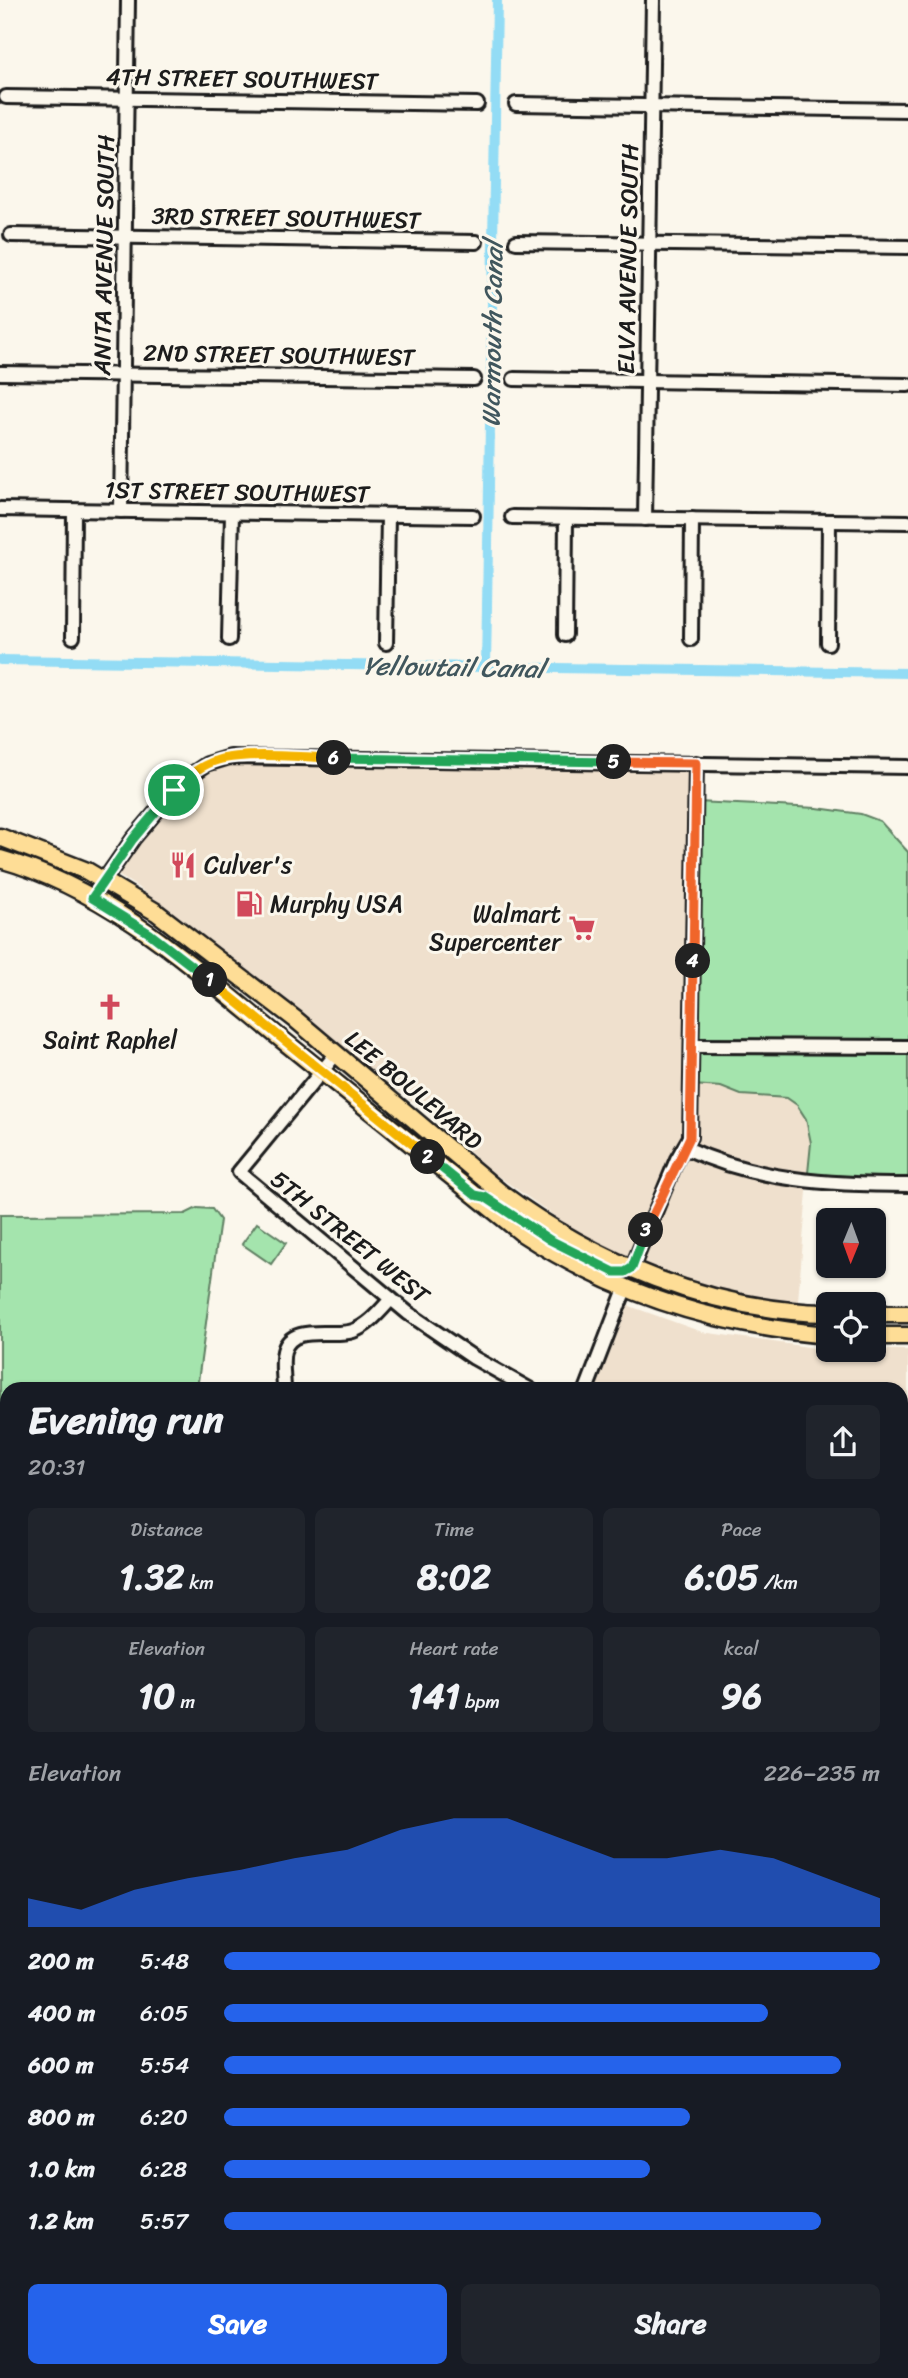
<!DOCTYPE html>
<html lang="en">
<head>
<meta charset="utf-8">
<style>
	body { margin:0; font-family:Sriracha,sans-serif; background:#20242c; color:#f1f3f6; height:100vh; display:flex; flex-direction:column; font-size:26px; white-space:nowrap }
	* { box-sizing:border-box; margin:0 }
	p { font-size:23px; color:#9ea1a6 }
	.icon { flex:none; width:38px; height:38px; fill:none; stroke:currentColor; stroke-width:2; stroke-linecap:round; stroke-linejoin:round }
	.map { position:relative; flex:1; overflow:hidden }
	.panel { position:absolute; left:0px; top:1382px; width:908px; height:996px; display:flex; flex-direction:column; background:#171b24; border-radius:21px 21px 0 0; box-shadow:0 2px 5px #0004 }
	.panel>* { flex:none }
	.needle { width:46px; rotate:181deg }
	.tools { position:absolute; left:816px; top:1208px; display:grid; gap:14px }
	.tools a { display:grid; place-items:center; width:70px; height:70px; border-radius:10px; background:#171b24; box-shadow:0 2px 5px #0004; font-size:35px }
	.pin { position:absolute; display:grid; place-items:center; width:60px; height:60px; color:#fff; margin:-30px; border:4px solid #fff; border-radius:50%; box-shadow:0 2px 7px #0007 }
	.km { position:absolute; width:35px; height:35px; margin:-18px; border-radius:50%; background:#222; color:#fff; font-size:19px; line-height:35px; text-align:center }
	.round { display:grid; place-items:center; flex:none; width:74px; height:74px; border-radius:10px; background:#20242c }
	.overview { display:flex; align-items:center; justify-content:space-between; height:119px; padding:0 28px }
	h1 { font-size:38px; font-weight:800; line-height:52px }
	.figures { display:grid; grid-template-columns:repeat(3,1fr); gap:10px; height:119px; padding:7px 28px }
	.figures div { display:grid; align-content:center; border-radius:10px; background:#20242c; text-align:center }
	.figures b { font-size:35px; font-weight:800 }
	.figures small { font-size:19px; font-weight:400 }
	.figures p { font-size:19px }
	.chart { height:196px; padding:14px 28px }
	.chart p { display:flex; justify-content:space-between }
	.chart svg { width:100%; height:126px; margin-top:7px; fill:#2563eb; opacity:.7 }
	.button { display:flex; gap:14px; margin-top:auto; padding:14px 28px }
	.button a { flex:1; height:80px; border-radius:10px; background:#2563eb; color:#fff; font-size:28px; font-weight:800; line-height:80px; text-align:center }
	.button a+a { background:#20242c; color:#f1f3f6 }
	ul { padding:0 28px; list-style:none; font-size:23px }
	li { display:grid; grid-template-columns:112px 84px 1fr; align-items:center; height:52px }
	li i { height:18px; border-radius:9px; background:#2563eb }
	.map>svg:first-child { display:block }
</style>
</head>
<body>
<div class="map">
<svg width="908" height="2378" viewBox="0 0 908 2378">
	<rect width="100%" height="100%" fill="#fbf7ec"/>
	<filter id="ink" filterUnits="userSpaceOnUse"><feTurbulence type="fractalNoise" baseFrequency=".0143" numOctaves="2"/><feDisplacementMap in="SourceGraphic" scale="14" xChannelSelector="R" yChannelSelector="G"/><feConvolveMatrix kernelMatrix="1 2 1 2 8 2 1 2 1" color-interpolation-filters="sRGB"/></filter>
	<g filter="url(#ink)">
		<!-- built -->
		<g fill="#efe0cd">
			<path d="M 221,759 L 697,763 L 694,1085 L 721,1087 L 741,1095 L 787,1098 L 797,1105 L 806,1119 L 811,1143 L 798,1301 L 769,1299 L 695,1284 L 620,1254 L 570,1227 L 485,1167 L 454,1135 L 168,910 L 136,886 L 108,869 L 191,776 Z"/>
			<path d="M 624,1304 L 702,1332 L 822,1349 L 908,1350 L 908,1466 L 901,1466 L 901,1390 L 585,1390 Z"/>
		</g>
		<!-- green -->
		<g fill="#a4e4ad" stroke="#608064" stroke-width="2">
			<path d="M 697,802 L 817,808 L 861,814 L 880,821 L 908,852 L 908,1180 L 834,1179 L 808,1173 L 811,1143 L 806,1119 L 797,1105 L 787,1098 L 741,1095 L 721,1087 L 693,1085 Z"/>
			<path d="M 197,1208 L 212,1209 L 220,1220 L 197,1389 L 7,1390 L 7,1458 L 0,1458 L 0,1215 L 185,1214 Z"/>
			<path d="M 257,1223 L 286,1243 L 271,1264 L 242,1244 Z"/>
			<path d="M 901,1745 L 908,1749 L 908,1877 L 901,1882 Z"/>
		</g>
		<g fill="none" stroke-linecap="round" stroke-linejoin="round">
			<!-- canal -->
			<g stroke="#93dcf5" stroke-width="10">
				<path d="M 0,660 L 908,673"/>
				<path d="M 486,667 L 497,0"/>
			</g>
			<!-- minor casing -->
			<g stroke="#1c1c1c" stroke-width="18">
				<g id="minor">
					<path d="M 6,97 L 477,104"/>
					<path d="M 516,104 L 908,110"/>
					<path d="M 11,235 L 476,242"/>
					<path d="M 516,242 L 908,247"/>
					<path d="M 0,373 L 474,379"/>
					<path d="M 514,379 L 908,385"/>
					<path d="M 0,509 L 473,516"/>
					<path d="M 121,511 L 128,0"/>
					<path d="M 512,517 L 908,522"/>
					<path d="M 645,519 L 653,0"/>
					<path d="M 565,635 L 566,518"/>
					<path d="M 73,637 L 74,511"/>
					<path d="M 229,639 L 232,513"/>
					<path d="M 691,639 L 692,519"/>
					<path d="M 386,643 L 388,515"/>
					<path d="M 828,643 L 829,521"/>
					<path d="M 92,898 L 133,839 L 183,780 L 207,764 L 230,757 L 908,767"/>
					<path d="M 692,1046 L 908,1047"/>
					<path d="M 336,1054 L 239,1172 L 408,1313 L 474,1358 L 531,1390"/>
					<path d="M 686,1148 C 756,1181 831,1185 908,1185"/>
					<path d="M 632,1268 L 677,1159 L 690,1137 L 696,763"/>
					<path d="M 284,1390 C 284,1378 281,1362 284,1351 C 291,1323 333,1338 353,1331 C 369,1325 380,1311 391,1299"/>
					<path d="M 586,1390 L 625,1289"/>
					<path d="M 0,1461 L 7,1461"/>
					<path d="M 901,1467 L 908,1467"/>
					<path d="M 0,1598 L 7,1598"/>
					<path d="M 901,1604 L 908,1604"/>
					<path d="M 0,1735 L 7,1735"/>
					<path d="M 901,1741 L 908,1741"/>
					<path d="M 0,1873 L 7,1873"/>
					<path d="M 901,1879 L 908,1879"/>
					<path d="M 0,2010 L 7,2010"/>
					<path d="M 901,2016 L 908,2016"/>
					<path d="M 0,2148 L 7,2148"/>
					<path d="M 901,2154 L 908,2154"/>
					<path d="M 901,2291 L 908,2291"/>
					<path d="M 0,2344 L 0,2286"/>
					<path d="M 140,2371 L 140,2378"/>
					<path d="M 640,2371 L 640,2378"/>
					<path d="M 277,2378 L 277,2371"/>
					<path d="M 458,2378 L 458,2371"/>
				</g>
			</g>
			<!-- major casing -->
			<g stroke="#1c1c1c" stroke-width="21">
				<g id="major">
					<path d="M 0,837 L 87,871 L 156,912 L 295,1019 L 501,1193 C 594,1262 710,1311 828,1313"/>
					<path d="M 0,859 C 111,890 198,971 285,1042 C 364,1105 443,1169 522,1233 C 615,1294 717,1326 828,1335"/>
					<path d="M 873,1314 L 908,1314"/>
					<path d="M 873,1336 L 908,1336"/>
				</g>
			</g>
			<!-- minor -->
			<use href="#minor" stroke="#fbf7ec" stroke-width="12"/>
			<!-- major -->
			<use href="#major" stroke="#fedd96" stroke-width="16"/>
		</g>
	</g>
	<g fill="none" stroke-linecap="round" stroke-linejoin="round" filter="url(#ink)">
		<!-- split-1 casing -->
		<g stroke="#fff" stroke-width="14">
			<path id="split-1" d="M 174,790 L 133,839 L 92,898 L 149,933 L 210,980"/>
		</g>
		<!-- split-2 casing -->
		<g stroke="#fff" stroke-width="14">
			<path id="split-2" d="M 210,980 L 428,1157"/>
		</g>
		<!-- split-3 casing -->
		<g stroke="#fff" stroke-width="14">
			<path id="split-3" d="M 428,1157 L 475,1195 L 485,1197 L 550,1240 L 614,1272 L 625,1272 L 632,1268 L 646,1230"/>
		</g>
		<!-- split-4 casing -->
		<g stroke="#fff" stroke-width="14">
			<path id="split-4" d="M 646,1230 L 690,1137 L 693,961"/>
		</g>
		<!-- split-5 casing -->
		<g stroke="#fff" stroke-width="14">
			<path id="split-5" d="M 614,762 L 696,763 L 693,961"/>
		</g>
		<!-- split-6 casing -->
		<g stroke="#fff" stroke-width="14">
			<path id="split-6" d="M 334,758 L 614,762"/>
		</g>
		<!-- split-7 casing -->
		<g stroke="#fff" stroke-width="14">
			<path id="split-7" d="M 174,790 C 186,777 201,765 218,760 C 245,752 304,757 334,758"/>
		</g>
		<!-- split-1 -->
		<use href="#split-1" stroke="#22a559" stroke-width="9"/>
		<!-- split-2 -->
		<use href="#split-2" stroke="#f5b400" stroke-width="9"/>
		<!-- split-3 -->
		<use href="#split-3" stroke="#22a559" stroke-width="9"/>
		<!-- split-4 -->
		<use href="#split-4" stroke="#f0652b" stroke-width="9"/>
		<!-- split-5 -->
		<use href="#split-5" stroke="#f0652b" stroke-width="9"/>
		<!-- split-6 -->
		<use href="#split-6" stroke="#22a559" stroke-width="9"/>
		<!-- split-7 -->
		<use href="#split-7" stroke="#f5b400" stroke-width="9"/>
	</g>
	<!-- icons -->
	<defs>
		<g id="restaurant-bare" transform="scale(2.1)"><path d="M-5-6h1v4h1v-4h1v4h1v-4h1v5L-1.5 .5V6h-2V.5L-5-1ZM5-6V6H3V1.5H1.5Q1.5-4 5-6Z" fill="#d1495b" stroke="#fbf7ec" stroke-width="2.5" paint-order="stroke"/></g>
		<g id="fuel-bare" transform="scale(2.1)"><path d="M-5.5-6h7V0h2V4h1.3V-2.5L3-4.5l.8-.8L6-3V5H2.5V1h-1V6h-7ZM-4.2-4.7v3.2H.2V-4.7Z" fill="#d1495b" stroke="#fbf7ec" stroke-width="2.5" paint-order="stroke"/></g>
		<g id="supermarket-bare" transform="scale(2.1)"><path d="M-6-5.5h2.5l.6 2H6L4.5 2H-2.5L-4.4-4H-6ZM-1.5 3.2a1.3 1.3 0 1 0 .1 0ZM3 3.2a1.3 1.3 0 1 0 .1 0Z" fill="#d1495b" stroke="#fbf7ec" stroke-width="2.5" paint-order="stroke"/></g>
		<g id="church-bare" transform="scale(2.1)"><path d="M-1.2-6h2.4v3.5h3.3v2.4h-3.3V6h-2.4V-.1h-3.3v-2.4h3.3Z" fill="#d1495b" stroke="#fbf7ec" stroke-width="2.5" paint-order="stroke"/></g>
	</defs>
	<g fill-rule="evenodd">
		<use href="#restaurant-bare" x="183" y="865"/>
		<use href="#fuel-bare" x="249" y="904"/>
		<use href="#supermarket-bare" x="582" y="928"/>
		<use href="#church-bare" x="110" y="1007"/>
	</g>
	<g text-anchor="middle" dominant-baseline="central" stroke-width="6" stroke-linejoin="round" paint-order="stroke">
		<!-- street labels -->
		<g font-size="24" fill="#1c1c1c" stroke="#fbf7ec">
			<text transform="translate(242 79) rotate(1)">4TH STREET SOUTHWEST</text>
			<text transform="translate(286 218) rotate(1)">3RD STREET SOUTHWEST</text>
			<text transform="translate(104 255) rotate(-89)">ANITA AVENUE SOUTH</text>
			<text transform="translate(628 259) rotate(-89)">ELVA AVENUE SOUTH</text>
			<text transform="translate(279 355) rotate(1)">2ND STREET SOUTHWEST</text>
			<text transform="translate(237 492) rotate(1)">1ST STREET SOUTHWEST</text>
			<text transform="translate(414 1090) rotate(40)">LEE BOULEVARD</text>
			<text transform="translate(350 1237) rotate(39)">5TH STREET WEST</text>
		</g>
		<!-- poi labels -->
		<g font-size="24" fill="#1c1c1c" stroke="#fbf7ec" text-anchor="start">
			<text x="204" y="865">Culver's</text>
			<text x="270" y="904">Murphy USA</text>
			<text x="561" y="914" text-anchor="end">Walmart<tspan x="561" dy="28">Supercenter</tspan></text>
			<text x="110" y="1040" text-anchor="middle">Saint Raphel</text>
		</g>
		<!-- water labels -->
		<g font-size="26" font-style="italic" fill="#40565d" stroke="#fbf7ec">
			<text transform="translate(492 334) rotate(-89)">Warmouth Canal</text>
			<text transform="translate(454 667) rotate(1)">Yellowtail Canal</text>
		</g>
	</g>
</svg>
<div class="tools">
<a><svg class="needle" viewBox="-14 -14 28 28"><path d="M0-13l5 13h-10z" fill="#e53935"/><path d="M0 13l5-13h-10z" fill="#9ea1a6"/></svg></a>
<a><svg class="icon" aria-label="locate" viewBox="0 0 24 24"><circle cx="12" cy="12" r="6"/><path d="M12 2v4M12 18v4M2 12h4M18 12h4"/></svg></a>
</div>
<div class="pin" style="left:174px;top:790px;background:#1e9e55"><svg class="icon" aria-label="arrive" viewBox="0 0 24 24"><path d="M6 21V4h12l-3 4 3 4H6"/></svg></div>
<b class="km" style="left:210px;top:980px">1</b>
<b class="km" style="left:428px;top:1157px">2</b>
<b class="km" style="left:646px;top:1230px">3</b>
<b class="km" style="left:693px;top:961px">4</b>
<b class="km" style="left:614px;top:762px">5</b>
<b class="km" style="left:334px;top:758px">6</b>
<section class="panel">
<div class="overview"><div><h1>Evening run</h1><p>20:31</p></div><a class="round"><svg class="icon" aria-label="share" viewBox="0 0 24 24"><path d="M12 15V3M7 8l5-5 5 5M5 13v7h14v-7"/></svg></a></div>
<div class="figures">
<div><p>Distance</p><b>1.32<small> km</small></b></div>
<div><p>Time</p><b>8:02</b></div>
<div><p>Pace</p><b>6:05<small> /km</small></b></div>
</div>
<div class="figures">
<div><p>Elevation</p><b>10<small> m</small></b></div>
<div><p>Heart rate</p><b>141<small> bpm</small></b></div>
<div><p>kcal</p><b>96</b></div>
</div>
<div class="chart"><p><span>Elevation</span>226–235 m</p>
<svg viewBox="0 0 160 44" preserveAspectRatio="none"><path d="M0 44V34L10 38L20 31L30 27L40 24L50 20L60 17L70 10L80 6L90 6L100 13L110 20L120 20L130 17L140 20L150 27L160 34V44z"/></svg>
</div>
<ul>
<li><b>200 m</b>5:48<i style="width:100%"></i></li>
<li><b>400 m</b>6:05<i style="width:83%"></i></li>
<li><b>600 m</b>5:54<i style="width:94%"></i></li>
<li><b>800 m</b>6:20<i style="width:71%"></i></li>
<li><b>1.0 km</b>6:28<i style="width:65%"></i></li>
<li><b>1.2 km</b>5:57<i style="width:91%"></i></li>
</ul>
<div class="button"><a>Save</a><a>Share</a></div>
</section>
</div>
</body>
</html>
